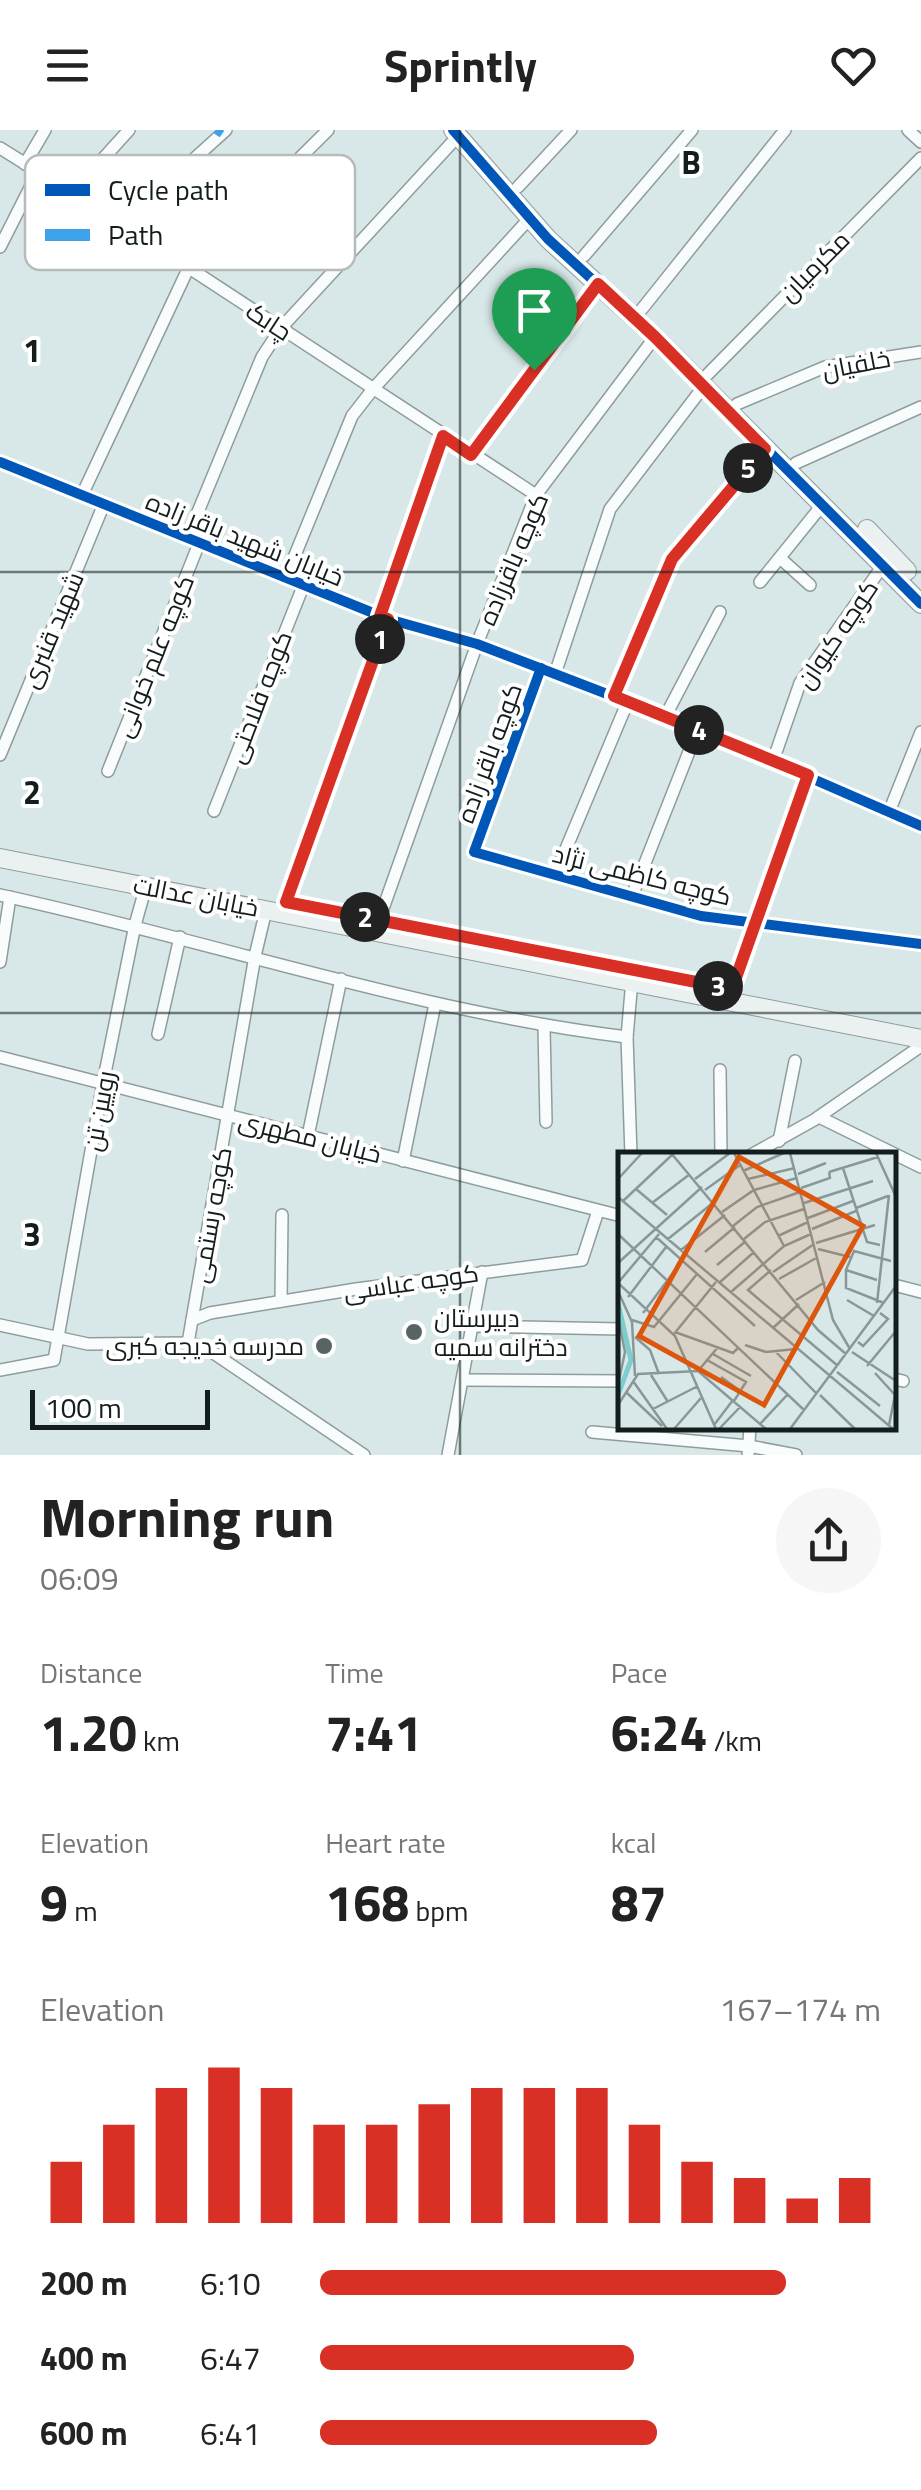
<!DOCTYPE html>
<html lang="en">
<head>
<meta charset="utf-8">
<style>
	body { margin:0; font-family:"Titillium Web",Cairo,sans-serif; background:#f6f6f6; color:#222; height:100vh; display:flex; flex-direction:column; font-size:38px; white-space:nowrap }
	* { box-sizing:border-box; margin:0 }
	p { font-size:32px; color:#767676 }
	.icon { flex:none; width:55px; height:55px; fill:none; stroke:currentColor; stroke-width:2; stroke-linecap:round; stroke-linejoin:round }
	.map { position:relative; height:1325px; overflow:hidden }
	.drawer { display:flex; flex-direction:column; background:#fff; flex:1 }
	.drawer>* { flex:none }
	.scale { position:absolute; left:30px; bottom:25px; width:180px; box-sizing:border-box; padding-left:10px; border:5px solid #131d1d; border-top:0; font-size:28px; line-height:35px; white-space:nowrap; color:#131d1d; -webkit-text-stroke:8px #fff; paint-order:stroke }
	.pin { position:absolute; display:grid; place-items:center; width:85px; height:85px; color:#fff; margin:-102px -42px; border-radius:50% 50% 50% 0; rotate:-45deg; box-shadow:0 0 10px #0007 }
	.pin .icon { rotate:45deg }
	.km { position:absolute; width:50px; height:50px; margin:-25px; border-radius:50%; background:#222; color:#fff; font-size:28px; line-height:50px; text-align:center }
	.round { display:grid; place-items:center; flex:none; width:105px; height:105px; border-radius:52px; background:#f6f6f6 }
	.head { display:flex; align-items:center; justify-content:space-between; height:170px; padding:0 40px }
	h1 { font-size:55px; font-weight:700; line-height:75px }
	.metrics { display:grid; grid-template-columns:repeat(3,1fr); gap:15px; height:170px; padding:10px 40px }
	.metrics div { display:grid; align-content:center }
	.metrics b { font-size:50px; font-weight:700 }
	.metrics small { font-size:28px; font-weight:400 }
	.metrics p { font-size:28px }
	.chart { height:280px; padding:20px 40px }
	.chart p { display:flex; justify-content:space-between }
	.chart svg { width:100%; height:180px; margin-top:10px; stroke:#d93025; stroke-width:6 }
	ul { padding:0 40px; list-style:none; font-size:32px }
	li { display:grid; grid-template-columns:160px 120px 1fr; align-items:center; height:75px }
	li i { height:25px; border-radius:12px; background:#d93025 }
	header { display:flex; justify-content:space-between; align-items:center; height:130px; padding:0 40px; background:#fff; font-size:45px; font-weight:700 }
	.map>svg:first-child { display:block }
</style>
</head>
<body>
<header><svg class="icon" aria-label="menu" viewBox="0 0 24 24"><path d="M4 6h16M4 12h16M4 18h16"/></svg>Sprintly<svg class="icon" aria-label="heart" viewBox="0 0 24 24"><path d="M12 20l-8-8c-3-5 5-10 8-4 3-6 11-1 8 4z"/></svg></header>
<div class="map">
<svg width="921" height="1325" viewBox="0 0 921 1325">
	<rect width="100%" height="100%" fill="#d8e8e8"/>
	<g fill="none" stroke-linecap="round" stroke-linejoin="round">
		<!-- street casing -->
		<g stroke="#909c9c" stroke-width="14">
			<g id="street">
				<path d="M 908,0 L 921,12"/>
				<path d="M 0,18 L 122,94 L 536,365"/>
				<path d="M 25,34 L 45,0"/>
				<path d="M 518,57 L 571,0"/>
				<path d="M 71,64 L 129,0"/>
				<path d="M 122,94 L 226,0"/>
				<path d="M 0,117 L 38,42"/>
				<path d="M 584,126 L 692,0"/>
				<path d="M 642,179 L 785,0"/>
				<path d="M 708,244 L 921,28"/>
				<path d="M 737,274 L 825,237 L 921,222"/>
				<path d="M 471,325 L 598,154"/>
				<path d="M 0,332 L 388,489 L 477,514 L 698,599 L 921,696"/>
				<path d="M 796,333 L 921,277"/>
				<path d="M 82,365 L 188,139 L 328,0"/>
				<path d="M 188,406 L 262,227 L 281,198 L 458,6"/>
				<path d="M 780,428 L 810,455"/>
				<path d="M 286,447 L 352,286 L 373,259 L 530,88"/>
				<path d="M 760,452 L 823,374"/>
				<path d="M 380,486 L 443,306"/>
				<path d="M 541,538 L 474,722 L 701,786 L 921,814"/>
				<path d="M 555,544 L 610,379 L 704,256"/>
				<path d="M 613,566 L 672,429 L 765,319"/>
				<path d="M 665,587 L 720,482"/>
				<path d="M 0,625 L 104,374"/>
				<path d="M 773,631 L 800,553 L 884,434"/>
				<path d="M 108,641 L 200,411"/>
				<path d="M 214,681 L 304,454"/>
				<path d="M 889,682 L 921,602"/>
				<path d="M 555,745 L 628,571"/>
				<path d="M 0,765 C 209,810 414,881 627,907"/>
				<path d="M 632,766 L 698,599"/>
				<path d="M 286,772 L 388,489"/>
				<path d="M 379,790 L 477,514 L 536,365 L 655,207"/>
				<path d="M 0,832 L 10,767"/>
				<path d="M 732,859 L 808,645"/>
				<path d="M 544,897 L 546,992"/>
				<path d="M 158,904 L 180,807"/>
				<path d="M 0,927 L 621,1086"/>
				<path d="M 720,940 L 721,1025"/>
				<path d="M 819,987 L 921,1037"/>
				<path d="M 308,1006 L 341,849"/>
				<path d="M 779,1011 L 795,931"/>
				<path d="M 631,1025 L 627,907 L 632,850"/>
				<path d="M 751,1025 L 814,990 L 921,916"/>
				<path d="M 403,1031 L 435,874"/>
				<path d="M 894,1155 L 921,1162"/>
				<path d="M 281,1171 L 282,1085"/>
				<path d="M 192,1190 L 210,1183 L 356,1159 L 582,1130 L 598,1081"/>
				<path d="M 0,1195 L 88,1214 L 188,1213 L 203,1216 L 364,1325"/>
				<path d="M 472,1196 L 621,1199"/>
				<path d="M 188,1213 L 255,826 L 266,780"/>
				<path d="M 0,1240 L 54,1230 L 103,953 L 135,795 L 146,756"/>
				<path d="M 894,1249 L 903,1251"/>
				<path d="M 462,1250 L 621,1251"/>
				<path d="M 592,1302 L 749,1316 L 796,1325"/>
				<path d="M 448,1325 L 482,1142"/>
				<path d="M 748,1325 L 750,1298"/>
			</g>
		</g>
		<!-- secondary casing -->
		<g stroke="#909c9c" stroke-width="20">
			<g id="secondary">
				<path d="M 453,0 L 548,109 L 655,207 L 921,474"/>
				<path d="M 867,399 L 907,441"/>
				<path d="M 0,728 L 921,909"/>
			</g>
		</g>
		<!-- street -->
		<use href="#street" stroke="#f9fcfc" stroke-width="11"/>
		<!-- secondary -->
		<use href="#secondary" stroke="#ebf0f0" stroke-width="18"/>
		<!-- quiet -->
		<path stroke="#3da2ea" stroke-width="8" stroke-dasharray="15 8" stroke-linecap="butt" d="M 216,0 L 222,4"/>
		<!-- cycleway casing -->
		<g stroke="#fff" stroke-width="16">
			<g id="cycleway">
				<path d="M 453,0 L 548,109 L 655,207 L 921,474"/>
				<path d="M 0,332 L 388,489 L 477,514 L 698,599 L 921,696"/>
				<path d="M 541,538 L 474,722 L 701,786 L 921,814"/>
			</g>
		</g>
		<!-- cycleway -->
		<use href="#cycleway" stroke="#0057b8" stroke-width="10"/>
	</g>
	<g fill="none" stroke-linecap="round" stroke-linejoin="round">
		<!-- route casing -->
		<g stroke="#fff" stroke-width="20">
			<path id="route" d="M 598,154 L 655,207 L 765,319 L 672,429 L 614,566 L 808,645 L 732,859 L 286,772 L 388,489 L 380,486 L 443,306 L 471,325 Z"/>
		</g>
		<!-- route -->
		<use href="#route" stroke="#d93025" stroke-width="12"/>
	</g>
	<!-- grid -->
	<path fill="none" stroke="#131d1d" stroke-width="2.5" stroke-opacity="0.55" d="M 460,0 L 460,1325M 0,442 L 921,442M 0,883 L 921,883"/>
	<!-- markers -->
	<g fill="#586464" stroke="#fff" stroke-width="4">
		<circle cx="414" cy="1202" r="10"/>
		<circle cx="324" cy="1216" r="10"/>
	</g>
	<g text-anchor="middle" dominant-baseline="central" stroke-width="8" stroke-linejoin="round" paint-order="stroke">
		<!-- street labels -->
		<g font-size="25" fill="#131d1d" stroke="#fff">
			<text transform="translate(814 136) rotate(-45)">مکرمیان</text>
			<text transform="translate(269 191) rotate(33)">چابک</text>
			<text transform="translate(856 234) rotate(-11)">خلفیان</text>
			<text transform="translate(245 409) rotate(22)">خیابان شهید باقر زاده</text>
			<text transform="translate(513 429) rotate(-67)">کوچه باقرزاده</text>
			<text transform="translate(52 500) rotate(-67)">شهید قنبری</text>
			<text transform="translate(837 504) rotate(-56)">کوچه کیوان</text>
			<text transform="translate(154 526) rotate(-68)">کوچه علم خوانی</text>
			<text transform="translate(259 567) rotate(-69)">کوچه فلاحتی</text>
			<text transform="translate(489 623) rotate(-70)">کوچه باقر زاده</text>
			<text transform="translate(642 745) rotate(14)">کوچه کاظمی نژاد</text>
			<text transform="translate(196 766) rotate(11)">خیابان عدالت</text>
			<text transform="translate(99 981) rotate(-80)">رویین تن</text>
			<text transform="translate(310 1007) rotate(14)">خیابان مطهری</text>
			<text transform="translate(211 1085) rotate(-80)">کوچه رستمی</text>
			<text transform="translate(411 1152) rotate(-8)">کوچه عباسی</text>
		</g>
		<!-- poi labels -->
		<g font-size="25" fill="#131d1d" stroke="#fff" text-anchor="start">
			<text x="434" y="1188">دبیرستان<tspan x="434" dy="29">دخترانه سمیه</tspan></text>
			<text x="304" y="1216" text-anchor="end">مدرسه خدیجه کبری</text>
		</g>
	</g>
	<!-- overview -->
	<g transform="translate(618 1022)">
		<rect width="278" height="278" fill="#d8e8e8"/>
		<path fill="none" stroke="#7ccdcd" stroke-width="5" d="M 0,151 L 13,208 L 0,243"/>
		<path fill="none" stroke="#899797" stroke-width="2.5" d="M 53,1 L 200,178 L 228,202M 116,1 L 166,94M 172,1 L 215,168 L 232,197M 258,1 L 278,45M 225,16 L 249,90 L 262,93M 125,19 L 166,1M 211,20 L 260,5M 180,22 L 208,11M 0,27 L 24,1M 77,27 L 112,1M 130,27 L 177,16M 183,36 L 212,26 L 211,20M 18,37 L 49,63M 277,37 L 278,4M 87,38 L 122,13M 0,45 L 275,277M 5,49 L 55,2M 34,51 L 72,22M 186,51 L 255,29M 238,56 L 270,44M 104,60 L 136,38 L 179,26M 190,66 L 235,49M 115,74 L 139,55 L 182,40M 194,77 L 238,59M 0,82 L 186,258M 41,82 L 0,131 L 57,184 L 98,277M 160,84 L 190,70M 38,85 L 137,174M 50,87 L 96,50M 126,87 L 147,70 L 186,57M 198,91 L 257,73M 200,97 L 232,105M 63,98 L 107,63M 87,100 L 117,75M 0,111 L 84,35M 99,113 L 128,89M 153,118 L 130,138 L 220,214M 228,118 L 259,128M 155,120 L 196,92M 161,127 L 200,105M 101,131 L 136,100M 0,139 L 14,170 L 17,224M 113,140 L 166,94 L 193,82M 10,145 L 48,95M 178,148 L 207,130M 229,148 L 256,164M 259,151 L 271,43M 266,151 L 228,136 L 228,118 L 236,99 L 273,109M 25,161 L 64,109M 0,165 L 7,200 L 0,233M 14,168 L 36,175 L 79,122M 155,176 L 181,152M 57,180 L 115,201 L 120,196M 56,182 L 98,130M 17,185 L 32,198 L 41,222M 240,190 L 245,194 L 270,167 L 262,161M 127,193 L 148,200 L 178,197M 157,199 L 198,241M 234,200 L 278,229M 95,202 L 133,224M 89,208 L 128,230 L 116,249M 249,214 L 278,179M 80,219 L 148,277M 219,220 L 262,254M 257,221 L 277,243 L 271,273M 33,223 L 50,250M 103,225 L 136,249M 15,229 L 49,277M 9,241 L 44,274M 202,243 L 237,277M 0,253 L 20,222 L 80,219 L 100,195M 35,257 L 80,234M 142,272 L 170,242M 96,273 L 115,248M 56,277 L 83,246M 101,277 L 123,254M 172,277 L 278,134"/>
		<path fill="#dd560d" fill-opacity="0.15" stroke="#dd560d" stroke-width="5" d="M 121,5 L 245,74 L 146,253 L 21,184 Z"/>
		<rect width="278" height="278" fill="none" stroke="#131d1d" stroke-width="5"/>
	</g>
	<!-- legend -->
	<rect x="25" y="25" width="330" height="115" rx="15" fill="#fff" stroke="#b8bbbb" stroke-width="2.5"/>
	<rect x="45" y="54" width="45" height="12" fill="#0057b8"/>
	<rect x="45" y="99" width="45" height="12" fill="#3da2ea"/>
	<g font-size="28" fill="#131d1d">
		<text x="108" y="70">Cycle path</text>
		<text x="108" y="115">Path</text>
	</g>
	<g font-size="32" text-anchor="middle" font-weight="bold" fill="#131d1d" stroke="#fff" stroke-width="8" stroke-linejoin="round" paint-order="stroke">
		<text x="691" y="44">B</text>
		<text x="32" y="232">1</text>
		<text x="32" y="674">2</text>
		<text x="32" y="1116">3</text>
	</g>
</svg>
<div class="scale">100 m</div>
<div class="pin" style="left:534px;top:240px;background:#1e9e55"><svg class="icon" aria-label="arrive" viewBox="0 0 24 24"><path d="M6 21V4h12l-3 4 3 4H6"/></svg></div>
<b class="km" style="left:380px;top:509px">1</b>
<b class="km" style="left:365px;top:787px">2</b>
<b class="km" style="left:718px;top:856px">3</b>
<b class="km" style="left:699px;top:600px">4</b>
<b class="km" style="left:748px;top:338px">5</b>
</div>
<section class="drawer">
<div class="head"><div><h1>Morning run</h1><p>06:09</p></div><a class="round"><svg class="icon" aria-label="share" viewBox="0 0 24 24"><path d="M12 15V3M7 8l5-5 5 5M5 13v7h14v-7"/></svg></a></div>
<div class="metrics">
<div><p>Distance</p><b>1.20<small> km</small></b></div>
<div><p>Time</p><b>7:41</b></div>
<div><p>Pace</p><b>6:24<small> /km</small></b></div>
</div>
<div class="metrics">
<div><p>Elevation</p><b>9<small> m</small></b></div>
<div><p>Heart rate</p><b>168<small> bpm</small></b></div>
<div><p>kcal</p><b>87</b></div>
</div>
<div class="chart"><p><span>Elevation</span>167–174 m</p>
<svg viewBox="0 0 160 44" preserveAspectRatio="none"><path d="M5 44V29M15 44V20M25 44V11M35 44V6M45 44V11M55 44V20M65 44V20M75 44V15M85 44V11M95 44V11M105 44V11M115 44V20M125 44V29M135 44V33M145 44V38M155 44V33"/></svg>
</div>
<ul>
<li><b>200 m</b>6:10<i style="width:83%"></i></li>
<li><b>400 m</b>6:47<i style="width:56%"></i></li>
<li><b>600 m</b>6:41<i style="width:60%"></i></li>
</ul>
</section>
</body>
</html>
